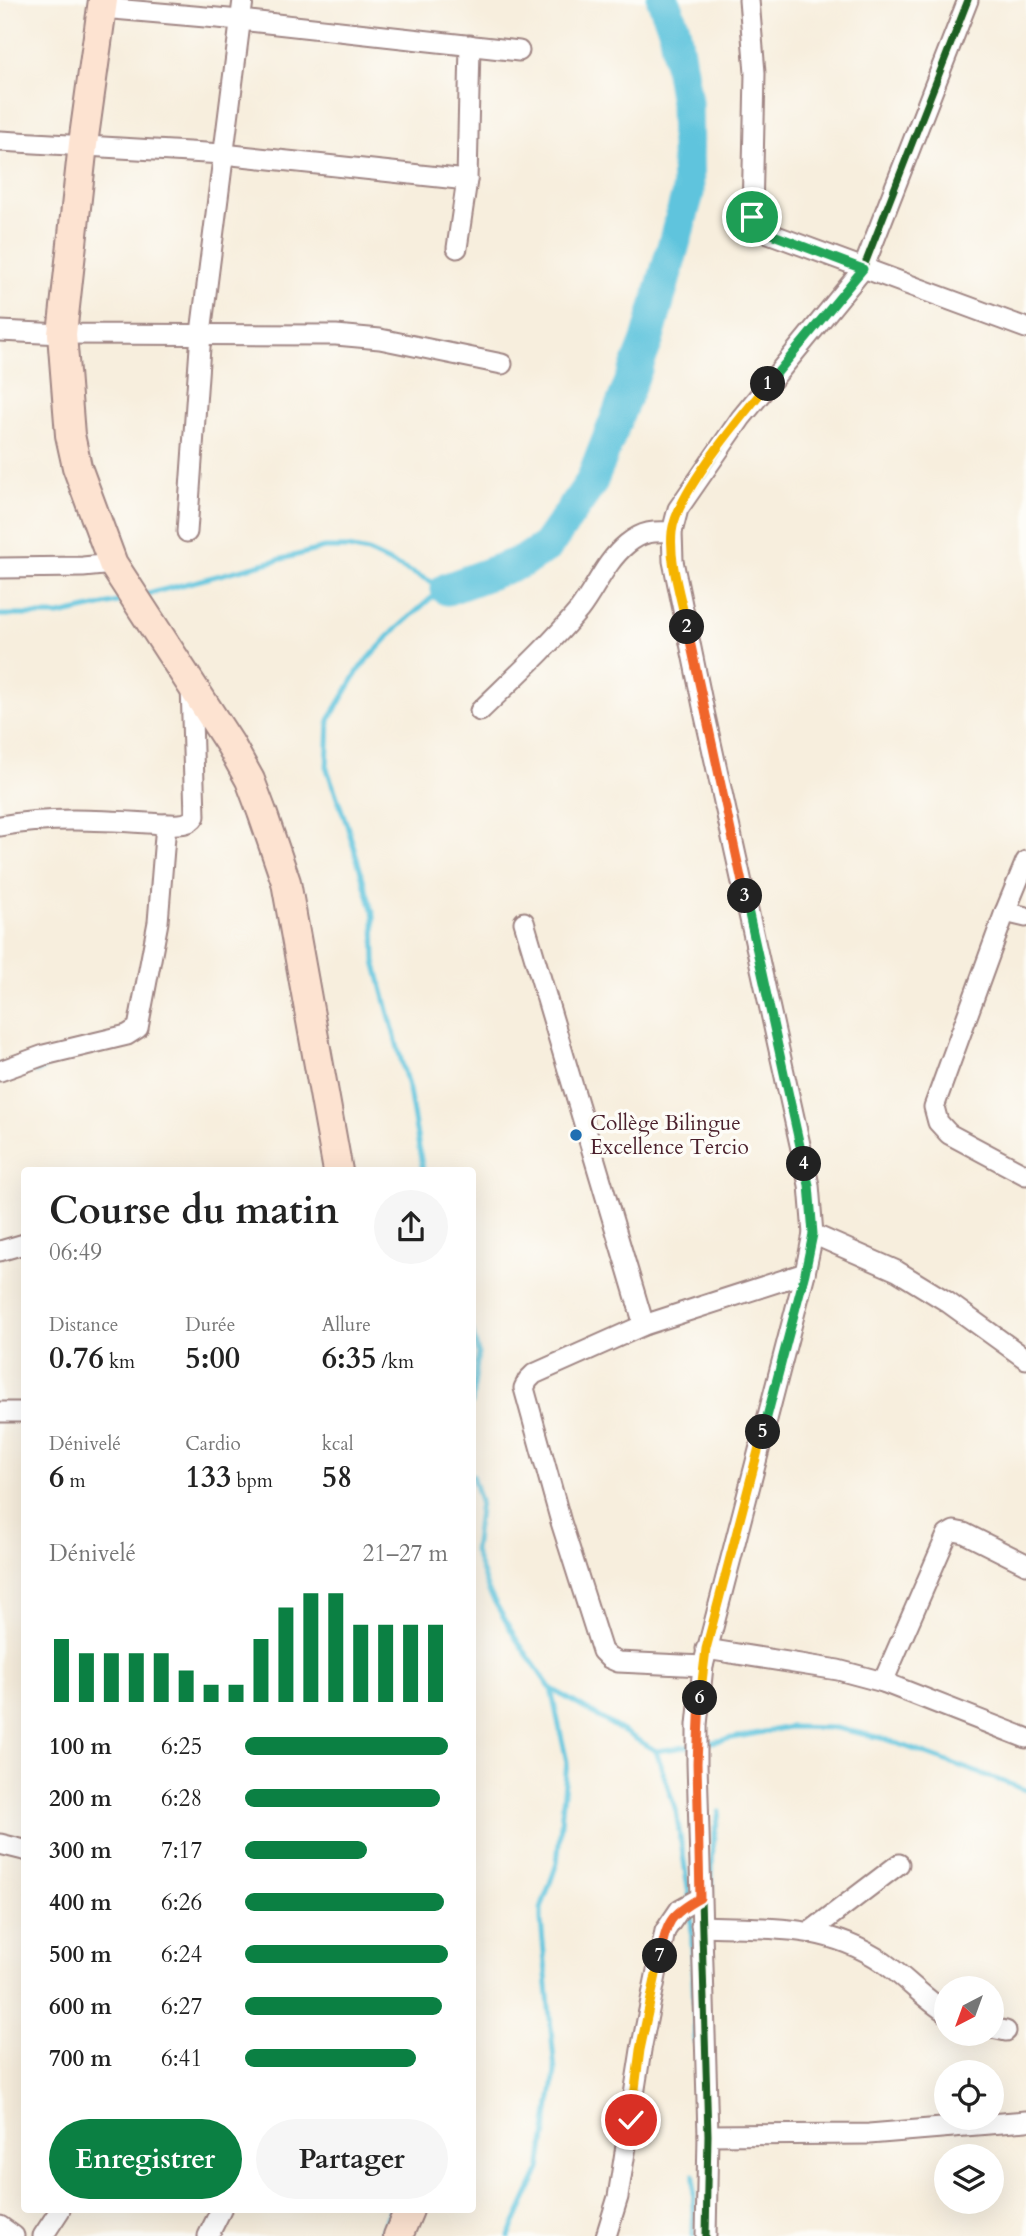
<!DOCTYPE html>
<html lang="fr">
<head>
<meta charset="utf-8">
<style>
	body { margin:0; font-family:Cardo,serif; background:#f6f6f6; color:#222; height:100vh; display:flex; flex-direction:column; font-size:26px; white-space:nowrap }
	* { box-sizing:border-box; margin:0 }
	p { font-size:23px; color:#767676 }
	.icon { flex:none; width:38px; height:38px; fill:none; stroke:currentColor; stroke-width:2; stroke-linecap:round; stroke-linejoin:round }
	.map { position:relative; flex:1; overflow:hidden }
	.sheet { position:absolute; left:21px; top:1167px; width:455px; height:1046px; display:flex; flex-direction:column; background:#fff; border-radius:7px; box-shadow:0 7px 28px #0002 }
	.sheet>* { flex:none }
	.needle { width:46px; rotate:221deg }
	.controls { position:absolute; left:934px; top:1976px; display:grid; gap:14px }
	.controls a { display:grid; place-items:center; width:70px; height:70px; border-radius:50%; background:#fff; box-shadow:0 7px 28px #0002; font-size:35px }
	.pin { position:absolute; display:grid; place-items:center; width:60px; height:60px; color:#fff; margin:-30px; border:4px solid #fff; border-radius:50%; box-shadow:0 2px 7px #0007 }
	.km { position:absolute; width:35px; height:35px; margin:-18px; border-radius:50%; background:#222; color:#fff; font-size:19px; line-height:35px; text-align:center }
	.round { display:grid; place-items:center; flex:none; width:74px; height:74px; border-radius:37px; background:#f6f6f6 }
	.summary { display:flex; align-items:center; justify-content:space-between; height:119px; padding:0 28px }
	h1 { font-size:38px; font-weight:700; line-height:52px }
	.figures { display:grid; grid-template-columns:repeat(3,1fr); gap:10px; height:119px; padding:7px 28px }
	.figures div { display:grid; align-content:center }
	.figures b { font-size:30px; font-weight:700 }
	.figures small { font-size:19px; font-weight:400 }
	.figures p { font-size:19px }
	.chart { height:196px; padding:14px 28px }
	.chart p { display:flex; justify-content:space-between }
	.chart svg { width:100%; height:126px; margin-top:7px; stroke:#0b8043; stroke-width:6 }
	.action { display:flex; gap:14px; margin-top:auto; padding:14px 28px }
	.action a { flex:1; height:80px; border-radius:42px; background:#0b8043; color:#fff; font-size:28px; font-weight:700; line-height:80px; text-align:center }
	.action a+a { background:#f6f6f6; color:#222 }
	ul { padding:0 28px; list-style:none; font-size:23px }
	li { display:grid; grid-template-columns:112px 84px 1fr; align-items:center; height:52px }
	li i { height:18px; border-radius:9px; background:#0b8043 }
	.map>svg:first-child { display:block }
</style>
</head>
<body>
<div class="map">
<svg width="1026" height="2236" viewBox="0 0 1026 2236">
	<rect width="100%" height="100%" fill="#fdfcf7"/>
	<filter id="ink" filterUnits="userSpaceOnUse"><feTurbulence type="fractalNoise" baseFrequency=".0143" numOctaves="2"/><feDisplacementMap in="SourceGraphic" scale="14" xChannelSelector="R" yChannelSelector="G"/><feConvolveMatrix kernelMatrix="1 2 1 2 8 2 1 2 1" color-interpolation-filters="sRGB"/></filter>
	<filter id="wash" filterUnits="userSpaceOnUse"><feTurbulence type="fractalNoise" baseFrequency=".00686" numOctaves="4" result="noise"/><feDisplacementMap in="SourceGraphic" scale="28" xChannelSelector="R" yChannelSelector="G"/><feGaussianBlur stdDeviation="1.57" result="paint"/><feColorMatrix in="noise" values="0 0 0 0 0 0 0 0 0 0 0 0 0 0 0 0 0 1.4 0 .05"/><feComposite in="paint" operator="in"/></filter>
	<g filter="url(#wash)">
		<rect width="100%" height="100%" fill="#f7eedd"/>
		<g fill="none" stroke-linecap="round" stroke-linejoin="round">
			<!-- stream -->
			<g stroke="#5fc4dd" stroke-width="5">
				<path d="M 143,595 L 324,548 L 348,548 L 368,552 L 447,589"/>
				<path d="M 0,615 L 59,615 L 127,600"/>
				<path d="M 36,1072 L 55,1061"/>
				<path d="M 423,1171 L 409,1090 L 375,961 L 374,916 L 347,825 L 327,769 L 329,720 L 360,668 L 393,632 L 430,599 L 447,589"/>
				<path d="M 472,1330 L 478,1353 L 472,1403"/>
				<path d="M 472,1475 L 480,1501 L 474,1551 L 489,1592 L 516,1639 L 551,1689 L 567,1762 L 557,1863 L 541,1909 L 541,1920 L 555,2072 L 540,2169 L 509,2236"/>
				<path d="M 552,1689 L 656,1751 L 692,1746"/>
				<path d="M 702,1744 L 789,1727 L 836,1728 L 882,1738 L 1026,1790"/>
				<path d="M 656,1751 L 676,1811 L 686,1874"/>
				<path d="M 686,1876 L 690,1899"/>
				<path d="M 711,1894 L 713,1842 L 719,1812"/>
				<path d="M 691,1909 L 695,2042"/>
				<path d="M 380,2236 L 390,2210"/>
				<path d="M 693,2236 L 694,2175"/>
			</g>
			<!-- river -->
			<path stroke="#5fc4dd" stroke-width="33" d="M 447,589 L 524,561 L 547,546 L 591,483 L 647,341 L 688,193 L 686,102 L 674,28 L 663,0"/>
		</g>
	</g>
	<g filter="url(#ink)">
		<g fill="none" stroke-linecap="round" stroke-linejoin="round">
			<!-- minor casing -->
			<g stroke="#a08684" stroke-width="23">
				<g id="minor">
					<path d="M 749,0 L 755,73 L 752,217 L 756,226 L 763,231 L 1026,328"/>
					<path d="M 102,8 L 240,20 L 519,51"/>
					<path d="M 0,141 L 223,154 L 467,180"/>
					<path d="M 457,248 L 467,180 L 470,45"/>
					<path d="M 0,331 L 62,334 L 336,335 L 380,339 L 502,364"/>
					<path d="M 187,532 L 201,333 L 243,0"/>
					<path d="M 0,568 L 83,567 L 113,564"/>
					<path d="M 480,711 C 514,678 549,646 579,610 C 596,588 605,562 627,544 C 643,531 653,531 672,532"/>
					<path d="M 166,824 C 177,824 189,826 195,816 L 191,685"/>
					<path d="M 0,826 C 54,816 111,821 166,824 L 158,922 L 138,1028 L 127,1035 L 44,1055 L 0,1071"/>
					<path d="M 1026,861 L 1005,912 L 934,1107 L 938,1122 L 949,1134 L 1026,1175"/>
					<path d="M 1005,912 L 1026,917"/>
					<path d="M 524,922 L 644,1325"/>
					<path d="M 813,1234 L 897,1271 L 946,1301 L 1026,1359"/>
					<path d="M 0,1251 L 24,1244"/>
					<path d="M 0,1412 L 24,1412"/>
					<path d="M 706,1649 L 838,1670 L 883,1682 L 1026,1738"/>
					<path d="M 703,1666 L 618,1662 L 609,1658 L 602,1651 L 561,1522 L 524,1388 L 528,1380 L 534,1374 L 644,1325 L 805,1273"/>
					<path d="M 883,1682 L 947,1535 L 954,1531 L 964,1533 L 1026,1564"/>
					<path d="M 0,1844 L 24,1850"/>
					<path d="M 701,1926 C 768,1929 825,1923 883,1962 C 906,1978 923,1998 947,2013"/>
					<path d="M 811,1931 L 899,1864"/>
					<path d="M 992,2028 L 1006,2031"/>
					<path d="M 708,2135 L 869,2134 L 1026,2121"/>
					<path d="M 0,2226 L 14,2236"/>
					<path d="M 43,2236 L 60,2210"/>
					<path d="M 208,2236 L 221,2210"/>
					<path d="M 606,2236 L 618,2197 L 641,2050 L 665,1931 L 680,1909 L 700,1898"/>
					<path d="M 706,2236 L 708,2135 L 697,1763 L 697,1725 L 703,1666 L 805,1273 L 813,1234 L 809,1185 L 705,716 L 673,561 L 672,532 L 678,509 L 741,418 L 863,269 L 968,0"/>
				</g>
			</g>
			<!-- secondary casing -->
			<g stroke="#a08684" stroke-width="32">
				<g id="secondary">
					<path d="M 103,0 L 83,144 L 62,334 L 70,435 L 77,467 L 113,564 L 230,744 L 250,780 L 262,812 L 286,882 L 338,1171"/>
					<path d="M 398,2236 L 409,2210"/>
				</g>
			</g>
			<!-- minor -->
			<use href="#minor" stroke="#fff" stroke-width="19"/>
			<!-- secondary -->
			<use href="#secondary" stroke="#fde3d1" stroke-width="28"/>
			<!-- cycleway casing -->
			<g stroke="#fdfcf7" stroke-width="11">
				<path id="cycleway" d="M 706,2236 L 708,2135 L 697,1763 L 697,1725 L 703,1666 L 805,1273 L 813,1234 L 809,1185 L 705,716 L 673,561 L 672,532 L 678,509 L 741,418 L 863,269 L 968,0"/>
			</g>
			<!-- cycleway -->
			<use href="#cycleway" stroke="#1b5e20" stroke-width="7"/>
		</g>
	</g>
	<g fill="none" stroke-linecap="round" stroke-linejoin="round" filter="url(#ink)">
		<!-- split-1 casing -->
		<g stroke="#fff" stroke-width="14">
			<path id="split-1" d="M 752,217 L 756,226 L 763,231 L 863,269 L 768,384"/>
		</g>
		<!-- split-2 casing -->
		<g stroke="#fff" stroke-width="14">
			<path id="split-2" d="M 687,627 C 681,597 669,563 672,532 C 676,494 742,416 768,384"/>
		</g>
		<!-- split-3 casing -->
		<g stroke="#fff" stroke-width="14">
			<path id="split-3" d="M 687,627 L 745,896"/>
		</g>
		<!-- split-4 casing -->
		<g stroke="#fff" stroke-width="14">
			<path id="split-4" d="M 745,896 L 804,1164"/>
		</g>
		<!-- split-5 casing -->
		<g stroke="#fff" stroke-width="14">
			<path id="split-5" d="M 763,1432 L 805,1273 L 813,1234 L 809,1185 L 804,1164"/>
		</g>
		<!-- split-6 casing -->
		<g stroke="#fff" stroke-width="14">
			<path id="split-6" d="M 700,1698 L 706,1649 L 763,1432"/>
		</g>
		<!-- split-7 casing -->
		<g stroke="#fff" stroke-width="14">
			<path id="split-7" d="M 660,1956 C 667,1922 669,1915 700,1898 L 697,1763 L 700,1698"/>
		</g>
		<!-- split-8 casing -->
		<g stroke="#fff" stroke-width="14">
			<path id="split-8" d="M 631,2120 L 640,2050 L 660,1956"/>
		</g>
		<!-- split-1 -->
		<use href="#split-1" stroke="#22a559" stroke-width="9"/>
		<!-- split-2 -->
		<use href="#split-2" stroke="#f5b400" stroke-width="9"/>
		<!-- split-3 -->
		<use href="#split-3" stroke="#f0652b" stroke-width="9"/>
		<!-- split-4 -->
		<use href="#split-4" stroke="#22a559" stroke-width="9"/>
		<!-- split-5 -->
		<use href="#split-5" stroke="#22a559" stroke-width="9"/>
		<!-- split-6 -->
		<use href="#split-6" stroke="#f5b400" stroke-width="9"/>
		<!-- split-7 -->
		<use href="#split-7" stroke="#f0652b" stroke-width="9"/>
		<!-- split-8 -->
		<use href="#split-8" stroke="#f5b400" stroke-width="9"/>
	</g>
	<!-- markers -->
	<circle fill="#1f6fb2" stroke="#fdfcf7" stroke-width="2.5" cx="576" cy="1135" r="7"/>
	<g text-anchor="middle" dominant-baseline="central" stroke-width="7" stroke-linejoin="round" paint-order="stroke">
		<!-- poi labels -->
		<g font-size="21" fill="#4a1f2b" stroke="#fdfcf7" text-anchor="start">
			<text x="590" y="1123">Collège Bilingue<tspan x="590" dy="24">Excellence Tercio</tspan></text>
		</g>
	</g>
</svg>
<div class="controls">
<a><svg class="needle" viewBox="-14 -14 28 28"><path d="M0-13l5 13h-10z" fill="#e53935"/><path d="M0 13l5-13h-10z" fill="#767676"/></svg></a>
<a><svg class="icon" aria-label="locate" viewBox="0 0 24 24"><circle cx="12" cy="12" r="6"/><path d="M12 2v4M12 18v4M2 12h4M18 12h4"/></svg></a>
<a><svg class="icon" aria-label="layers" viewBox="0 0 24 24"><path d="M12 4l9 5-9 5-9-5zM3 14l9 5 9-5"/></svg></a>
</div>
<div class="pin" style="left:752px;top:217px;background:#1e9e55"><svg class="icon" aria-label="arrive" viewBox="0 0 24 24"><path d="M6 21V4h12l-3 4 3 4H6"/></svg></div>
<div class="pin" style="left:631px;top:2120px;background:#d93025"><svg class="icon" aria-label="check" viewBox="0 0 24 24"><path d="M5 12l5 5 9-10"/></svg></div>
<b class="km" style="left:768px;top:384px">1</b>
<b class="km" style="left:687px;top:627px">2</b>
<b class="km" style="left:745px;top:896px">3</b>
<b class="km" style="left:804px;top:1164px">4</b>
<b class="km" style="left:763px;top:1432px">5</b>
<b class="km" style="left:700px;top:1698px">6</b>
<b class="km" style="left:660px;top:1956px">7</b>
<section class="sheet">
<div class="summary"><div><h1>Course du matin</h1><p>06:49</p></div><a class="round"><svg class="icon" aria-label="share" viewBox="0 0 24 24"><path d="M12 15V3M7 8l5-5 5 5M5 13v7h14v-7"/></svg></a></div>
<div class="figures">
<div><p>Distance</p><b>0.76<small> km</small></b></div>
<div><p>Durée</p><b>5:00</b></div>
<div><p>Allure</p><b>6:35<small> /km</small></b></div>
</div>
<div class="figures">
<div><p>Dénivelé</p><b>6<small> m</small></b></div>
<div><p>Cardio</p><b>133<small> bpm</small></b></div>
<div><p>kcal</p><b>58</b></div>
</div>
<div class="chart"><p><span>Dénivelé</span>21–27 m</p>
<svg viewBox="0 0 160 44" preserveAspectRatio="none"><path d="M5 44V22M15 44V27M25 44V27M35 44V27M45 44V27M55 44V33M65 44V38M75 44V38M85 44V22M95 44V11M105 44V6M115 44V6M125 44V17M135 44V17M145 44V17M155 44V17"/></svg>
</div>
<ul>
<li><b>100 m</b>6:25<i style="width:100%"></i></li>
<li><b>200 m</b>6:28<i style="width:96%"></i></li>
<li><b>300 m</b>7:17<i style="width:60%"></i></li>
<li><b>400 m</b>6:26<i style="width:98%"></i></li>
<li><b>500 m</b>6:24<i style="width:100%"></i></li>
<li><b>600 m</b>6:27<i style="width:97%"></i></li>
<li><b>700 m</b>6:41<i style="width:84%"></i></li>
</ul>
<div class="action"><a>Enregistrer</a><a>Partager</a></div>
</section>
</div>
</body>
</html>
